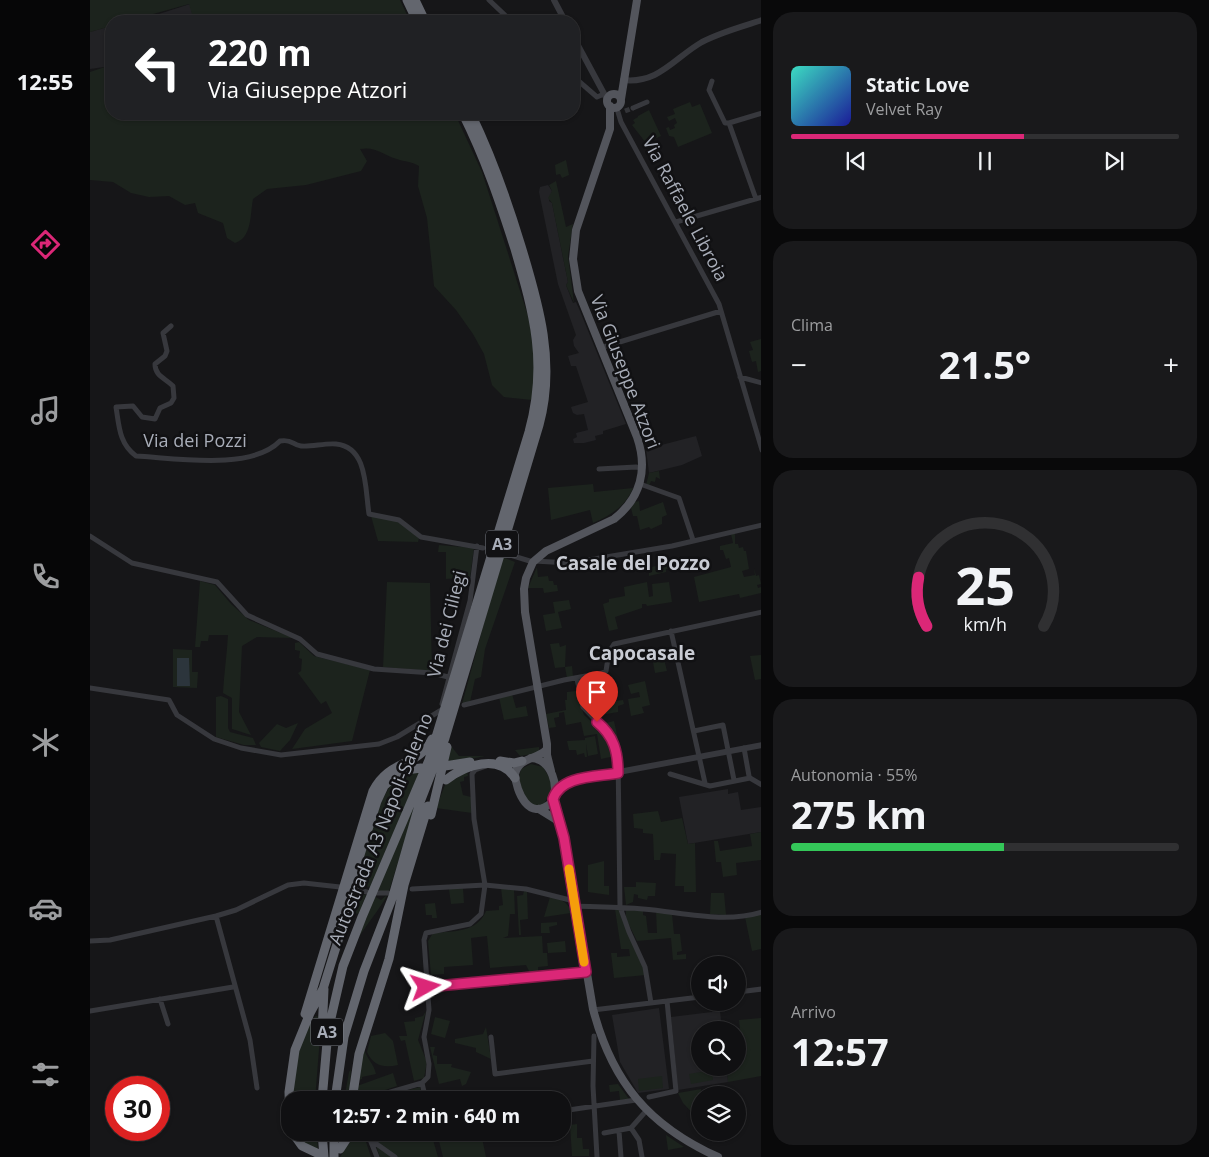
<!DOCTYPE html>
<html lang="it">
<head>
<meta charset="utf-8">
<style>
  :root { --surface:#101012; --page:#19191b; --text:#f1f3f6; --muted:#9c9d9f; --line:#303032; --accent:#db2777 }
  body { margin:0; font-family:"Open Sans",sans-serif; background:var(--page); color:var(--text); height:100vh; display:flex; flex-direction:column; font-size:19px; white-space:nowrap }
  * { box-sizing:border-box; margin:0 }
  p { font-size:16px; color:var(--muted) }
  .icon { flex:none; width:28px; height:28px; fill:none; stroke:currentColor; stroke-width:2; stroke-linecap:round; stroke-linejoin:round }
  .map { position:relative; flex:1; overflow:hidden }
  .drawer { display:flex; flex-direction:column; gap:12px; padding:12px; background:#09090a; width:448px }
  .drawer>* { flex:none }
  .hud { position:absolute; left:15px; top:15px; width:475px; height:105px; border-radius:20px; box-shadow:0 1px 4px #0004,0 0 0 1px var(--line); background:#202124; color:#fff; overflow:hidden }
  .fabs { position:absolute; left:601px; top:956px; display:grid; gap:10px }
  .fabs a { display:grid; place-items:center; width:55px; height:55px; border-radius:50%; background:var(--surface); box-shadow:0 1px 4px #0004,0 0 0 1px var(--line); font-size:25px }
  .speed { position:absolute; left:15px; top:1076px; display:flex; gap:10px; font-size:25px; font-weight:700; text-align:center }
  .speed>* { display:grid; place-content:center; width:65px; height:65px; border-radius:50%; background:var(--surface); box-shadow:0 1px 4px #0004,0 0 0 1px var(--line); line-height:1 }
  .speed .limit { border:8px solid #d22; background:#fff; color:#111 }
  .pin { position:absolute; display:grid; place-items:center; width:42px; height:42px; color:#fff; margin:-51px -21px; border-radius:50% 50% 50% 0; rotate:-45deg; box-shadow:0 0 5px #0007 }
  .pin .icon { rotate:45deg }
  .me { position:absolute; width:55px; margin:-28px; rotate:84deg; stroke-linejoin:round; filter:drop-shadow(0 0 4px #0008) }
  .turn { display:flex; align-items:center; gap:18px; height:105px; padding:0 20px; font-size:22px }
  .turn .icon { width:65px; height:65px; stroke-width:2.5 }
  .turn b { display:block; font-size:35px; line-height:42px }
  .big { font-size:38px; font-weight:700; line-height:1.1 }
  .drawer .widget { flex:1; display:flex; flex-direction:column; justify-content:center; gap:8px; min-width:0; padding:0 18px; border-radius:20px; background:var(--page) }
  .drawer .dial { align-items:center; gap:0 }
  .dial svg { height:130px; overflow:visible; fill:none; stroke:var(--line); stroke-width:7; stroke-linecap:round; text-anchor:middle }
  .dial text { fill:var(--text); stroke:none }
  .song { display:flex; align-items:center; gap:15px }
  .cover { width:60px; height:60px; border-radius:8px; background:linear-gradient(135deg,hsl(170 70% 55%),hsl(240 70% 35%)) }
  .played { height:5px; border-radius:2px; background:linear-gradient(90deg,var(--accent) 60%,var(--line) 60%) }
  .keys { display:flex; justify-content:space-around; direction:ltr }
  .heat { display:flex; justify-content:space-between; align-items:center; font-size:28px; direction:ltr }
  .charge { height:8px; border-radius:4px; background:linear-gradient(90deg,#34c759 55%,var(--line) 0) }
  .trip { position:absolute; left:191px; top:1091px; width:290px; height:50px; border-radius:20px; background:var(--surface); box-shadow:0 1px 4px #0004,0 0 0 1px var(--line); font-weight:700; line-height:50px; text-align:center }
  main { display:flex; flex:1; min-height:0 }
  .tab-bar { display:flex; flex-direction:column; width:90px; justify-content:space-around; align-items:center; background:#060607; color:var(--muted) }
  .tab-bar .icon { width:35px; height:35px }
  .tab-bar .active { color:var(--accent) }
  .tab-bar b { font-size:22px; color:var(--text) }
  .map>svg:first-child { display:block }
</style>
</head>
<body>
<main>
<nav class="tab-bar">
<b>12:55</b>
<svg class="icon active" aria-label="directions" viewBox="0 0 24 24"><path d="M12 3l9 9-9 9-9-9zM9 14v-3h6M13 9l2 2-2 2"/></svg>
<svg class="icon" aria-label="music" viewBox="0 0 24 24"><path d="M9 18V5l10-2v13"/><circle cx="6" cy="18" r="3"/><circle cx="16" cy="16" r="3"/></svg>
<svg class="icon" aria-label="phone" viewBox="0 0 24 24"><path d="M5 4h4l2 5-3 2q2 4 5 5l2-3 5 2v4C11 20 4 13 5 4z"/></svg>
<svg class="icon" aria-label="climate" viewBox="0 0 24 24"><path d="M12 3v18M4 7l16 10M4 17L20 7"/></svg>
<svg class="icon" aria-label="car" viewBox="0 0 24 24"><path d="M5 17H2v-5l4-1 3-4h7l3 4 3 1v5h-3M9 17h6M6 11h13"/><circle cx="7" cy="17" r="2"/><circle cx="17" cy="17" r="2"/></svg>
<svg class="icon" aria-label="filters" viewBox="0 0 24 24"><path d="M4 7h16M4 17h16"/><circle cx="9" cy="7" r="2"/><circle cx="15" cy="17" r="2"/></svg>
</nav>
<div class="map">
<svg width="672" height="1157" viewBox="0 0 672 1157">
  <rect width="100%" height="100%" fill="#161618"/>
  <path fill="#222225" d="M100,4L104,21H40L69,14Z
    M21,26V66L0,69V32Z
    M458,185L462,191L459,201L462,203L478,282L476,285L483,303L486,302L490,311L536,424L513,431V434L505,436L506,440L494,443H484L483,439L487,437L486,433L498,430L494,414L487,415L483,413L481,407L498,402L486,366H481L478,356L489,353L484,346L483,340L486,335L468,284L449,192L450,187Z
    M606,436L612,456L592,465L559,473L556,449Z
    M638,789V794L648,792L651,810L671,807V832L598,844L589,797Z
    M569,1008L579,1089L548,1093L530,1062L522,1015Z
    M630,1011L632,1030H610V1068H637L638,1082L588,1090L581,1017Z"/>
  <path fill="#1c231d" d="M0,0H310L320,21H104L99,4L38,21H21V26L0,32Z
    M15,67L21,68V114H365L392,172L439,319L445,360L442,400L414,397L402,385L394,354L383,334L366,310L344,286L337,218L328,186L329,166C321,161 315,162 307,159C293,155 286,146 270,149L277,161L271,171L216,185L177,189L163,199C160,215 162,238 145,243L137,238L133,223L108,213L105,203L95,205L79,196L59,197L41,193L23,182L0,180V72Z
    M600,102L602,107L610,104L622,133L588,147L584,137L579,136L576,128L579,127L580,130L585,128L584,125L587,123L585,118L579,121L577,117L585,114L583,109Z
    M559,110L571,136L556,143L542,125L545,123L543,120L548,117V116Z
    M476,160L479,175L472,178L470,174L466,175L465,165Z
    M466,181L476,227L483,224L478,256L484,303L476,285L478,282L462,203L458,198L462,191L459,185Z
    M671,339V371L668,372L666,361L662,362L659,351L663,350L660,342Z
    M569,471L570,479L566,477L565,482L561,481L559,486L556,485L559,473Z
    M503,484L504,492L543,488C535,507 521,515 503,523L500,510L461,520L458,488Z
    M549,501L550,511L573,502L577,515L572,517V524L561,529L559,527L550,530L547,516H543L541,508L545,502Z
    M281,516L309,522L329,538L328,542L288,541Z
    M645,533V544H648L649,548L653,547L654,551H656L659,569L652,571L654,577L665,575L664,568L666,576L669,575L671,584L667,585L668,588L671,587V593L650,598L649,594L609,602L604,577L641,567L639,558L636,559L633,550H630V546L643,543L641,534Z
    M349,545L384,548L380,577L356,579V552H348Z
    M412,557L425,562L395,649L391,677L385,679L380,702L372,704Z
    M587,562V565L583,566L584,570L576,569V572L559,576V573L562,572L561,567Z
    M447,567L448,577L458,576L459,581H463L464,585H467L468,591L454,593L453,588H438Z
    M110,581L125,585L141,604L159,620L203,638L167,637L152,646L149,712L161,735L142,729V698L133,693C134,673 137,654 138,635H119L118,641H111L110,647H105Z
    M297,582L340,583L342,671L293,667Z
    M557,582L559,597L563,596L562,584L579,582L582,602L557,606L556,604H552V608L525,617L528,629L519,631L513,604L519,602V599L535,596L534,587Z
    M479,600L481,609L468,612L472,628L456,631L453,615L465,613L463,602Z
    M209,642L224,656L280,670L262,741L202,749L215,729L242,713L236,701L231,704L208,673L211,671L212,659L209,658L210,651L205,650V643Z
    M469,643L470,647L476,645L475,667L482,666L483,677L477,678L475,667L465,668L460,644Z
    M83,649L102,650V672H108L107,688L83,687Z
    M579,653L580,658L574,659L577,671L565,673L562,657Z
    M671,655V679L665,680L660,656Z
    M555,681L560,705L552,707L554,713L541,716L538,699L550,697L549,692L541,694L538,685Z
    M507,684L509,709L520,707L519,702L533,700L534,704L528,706V712L505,716L495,707L492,695L502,694L500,685Z
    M486,691L494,715L517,736L525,756L511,759L507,734L494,736L491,722L476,725L474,712L469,713V717L464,718L466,727L459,728L456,714L476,710L475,700H477V692Z
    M422,694L426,708L436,706L438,716L414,720L409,697Z
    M131,696L138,699V728L140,732L163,738L166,745H154L126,737V697Z
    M513,720L516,723L524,721L531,753L527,754L523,741L507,722Z
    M208,723L200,740L190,751L171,747L169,743L187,724L196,728Z
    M505,736L508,754L498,756L496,743L497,757H495L494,753L487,755L486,750H479L477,741L495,740V738Z
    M361,746L369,756H395L358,764Z
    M449,747V753L430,756L425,750Z
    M441,764L453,767L460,779L462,792L453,805L442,806C433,796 427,783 431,769Z
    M330,771L280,887L264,885C271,861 288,795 305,781C313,774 321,773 330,771Z
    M377,772L378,776L374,777V781L370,782L373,795L381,797L382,813L346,808L355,785Z
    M322,807L325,808L299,891L292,892L287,889Z
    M568,811L571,822L592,818L598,844L605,843L606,892H594V886H585L586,854L571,853L570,860H564L563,834L553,833V829L544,828L543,814Z
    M671,832V860L646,863L647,875L633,877L631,862H626L624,841H628L630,851L662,846L660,834Z
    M514,861V886H519V895L498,892V865Z
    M546,882L566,883L565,896H558L557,900L548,898V895L544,894L543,902L536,905L534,887H546Z
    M373,888L374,903L361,904L359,889Z
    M411,888L424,889L425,914H420L418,936L413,938L452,936L453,953H457L458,966L448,967V975H441L436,965L400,968L397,936L381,938L383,965L354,967V974L341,975L338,941L343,933C363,931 387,933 396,911L409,910V906L413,905Z
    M434,891H437L438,919L430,920L431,935H429L427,896L433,895Z
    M263,893L276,895L269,913L262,915Z
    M621,893H634L636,915L620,914Z
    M297,895C295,902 274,928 268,939L284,896L291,900Z
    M460,897C471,899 479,902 481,913L454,917Z
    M345,903L347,918H342V915H336L335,904Z
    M525,909H531L556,975L524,978L521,953H527V957L540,956L539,949H531Z
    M536,909L553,910V915L556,916L558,933H567L566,912L582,914L584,934H590L592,951L587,952V955L596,954V959L583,960L581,938L547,941L536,919Z
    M671,914V949L662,951L655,917Z
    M467,922V925L459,927L460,933H451V923Z
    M475,941L476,952L458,953L457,943Z
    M336,1011L328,1040L337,1062L334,1078L324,1081L315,1040L311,1041L309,1036H317L314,1022L325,1021V1018L333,1016Z
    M226,1016L229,1017L231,1024L225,1100H203C204,1078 208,1030 226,1016Z
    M345,1017L360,1021L355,1038L341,1034Z
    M671,1018V1076L638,1082L637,1068H648V1040L651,1039L649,1020Z
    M396,1027L401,1059L386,1052V1048L365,1043V1039L393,1034Z
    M295,1033L303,1041L308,1065C294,1068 283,1066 277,1052L281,1036Z
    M340,1047H345L343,1055L347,1056V1064H362L361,1067L381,1072L376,1084L372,1086L370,1079L349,1084Z
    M274,1049C277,1059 284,1064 286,1074L272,1077V1079L267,1081Z
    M261,1069L259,1100H254L259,1072Z
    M622,1070L623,1080L601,1084L599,1074Z
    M303,1073L307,1086L266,1100L267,1086Z
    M572,1076L573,1088L549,1091L548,1079Z
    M528,1084L539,1099L530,1100L529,1091L520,1092L519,1085Z
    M330,1087L333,1100H281Z
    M611,1089L608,1119L593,1103L588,1093Z
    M487,1124V1138H492L493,1149H499V1156H482L480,1125Z
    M206,1133H227L228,1151L216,1146Z
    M266,1133H273L281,1157H250Z
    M281,1133H341L348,1157H290Z
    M347,1133H391L396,1157H353Z
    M576,1135L594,1147L578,1150Z"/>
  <path fill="#2c353c" d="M87,658H99L100,686H87Z"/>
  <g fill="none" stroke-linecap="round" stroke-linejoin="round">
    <path stroke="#333438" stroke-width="5" stroke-dasharray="5 2.5" stroke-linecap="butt" d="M535,111L543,108"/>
    <path stroke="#37383d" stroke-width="5" d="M399,0L421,21
      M484,77L507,97L514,94
      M622,81L619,90L635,123H639
      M543,108L557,102
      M528,112L531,122L629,304L672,450
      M666,199L639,123L672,113
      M586,222L672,197
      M81,326L73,333L77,351L75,356L65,364C65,376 75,378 83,386L84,398L81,403L70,408L65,419L52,417L43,406L26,407C29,425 29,444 46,456C85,458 161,471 190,441C203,439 202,445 211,446C222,447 234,443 246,444C278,447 275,489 279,514L309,520L331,537L393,548
      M510,348L631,311
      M650,377L672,383
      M509,469L546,467L553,468
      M550,484L589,498L603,540
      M0,536L42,563L127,582L157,615L210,639L227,654L284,669L343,673L358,677
      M417,554L443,562
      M444,561L480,563L582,546L672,525
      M581,631L615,783
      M487,679L493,707L520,735L528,755L530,907L539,932L555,967L561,1003
      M0,688L79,700L87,715L124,739L151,748L191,755L289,744L307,737L353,709
      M352,704L380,601L387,546
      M374,705L474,680L512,673L516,671L519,652L524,644L672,612
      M604,731L633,725L644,780
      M654,748L659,776
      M580,774L620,786L660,778L672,785
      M262,889L277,892
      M322,889L395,885L436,889L484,901
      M286,893H298
      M484,906C507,907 530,907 553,909C592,912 633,924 672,912
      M126,916L160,1040L167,1088
      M0,941L20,940L126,916L146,910L198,885L214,883L250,887
      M336,987L496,972
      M648,992L672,989
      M70,999L78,1024
      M503,1010L610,997
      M0,1011L143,987
      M504,1036L503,1086L507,1157
      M401,1037L405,1074L503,1061
      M332,1083L336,1100
      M559,1097L586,1091L577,1001
      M273,1100L332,1083L338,1077L339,1064L334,1037L339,1010L334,940L336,933L380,924L391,914L395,885L384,819L382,774L385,770L399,765
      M472,1111L546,1100
      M541,1128L549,1140L552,1157
      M529,1131L531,1157
      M277,1132L287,1157
      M514,1133L541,1128L556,1111
      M281,1140L305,1157"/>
    <path stroke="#37383d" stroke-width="6" d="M464,0L475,21
      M484,38L518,101
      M533,80C569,84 584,58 612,42C631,32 651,27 672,20
      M464,795L471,786L481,781L672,745"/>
    <path stroke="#53555c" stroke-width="8" d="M517 101a7 7 0 1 1 14 0a7 7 0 1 1-14 0Z
      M531,99L547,0
      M441,758C461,759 471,787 461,803C439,822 426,792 425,774C429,757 446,760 456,750
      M461,771L457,755V744L435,612L434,589L436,578L443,562L456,551L524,519C551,498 558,469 547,437L488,291L483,259L486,230L520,129V106
      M463,799L474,838L503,1009C522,1082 559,1126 628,1157
      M449,809L470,822"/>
    <path stroke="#63666e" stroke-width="9" d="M317,0L327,21
      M325,0L335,21
      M410,761L424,763L432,761
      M355,766L380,762
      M356,780C375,765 409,753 425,778
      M341,815L357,747
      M215,1014L283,791C300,758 328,768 342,739
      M232,1034L234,989
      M232,1100L238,1031L253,966L272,917L339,760L439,432C458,364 444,314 425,249C410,202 395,158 373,114
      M245,1100L254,1037L274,971L303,896L330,802L355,738L449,425C466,363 449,305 431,246C417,200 402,157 381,114
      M262,1100L269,1054L299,959L314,885L338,806
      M200,1125L199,1092L205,1050L220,1013L233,989L252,928L258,893L287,801L294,786L305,776L316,770L331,768
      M202,1132L212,1146L229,1154
      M232,1132L234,1157
      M250,1149L261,1132
      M244,1157V1132"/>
  </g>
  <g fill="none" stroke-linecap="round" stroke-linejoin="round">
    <defs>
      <path id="route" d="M336,987L496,972L474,838L463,799C471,775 507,777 528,773C528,752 524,736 507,722"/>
    </defs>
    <use href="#route" stroke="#8e194d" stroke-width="12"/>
    <use href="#route" stroke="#db2777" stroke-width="9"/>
    <path stroke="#f59e0b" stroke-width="9" d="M479,869L494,962"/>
  </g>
  <g text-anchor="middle" stroke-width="5" stroke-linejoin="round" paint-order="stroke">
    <g fill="#111113" stroke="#7b7e86" stroke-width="1">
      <rect x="396" y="530.5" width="32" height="27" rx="4"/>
      <rect x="221" y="1018.5" width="32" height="27" rx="4"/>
    </g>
    <g font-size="16" font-weight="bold" fill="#a8adb8">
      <text x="412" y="550">A3</text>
      <text x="237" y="1038">A3</text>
    </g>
    <g font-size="18" fill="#a8adb8" stroke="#111113">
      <text transform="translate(595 209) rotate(62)" y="6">Via Raffaele Libroia</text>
      <text transform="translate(535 372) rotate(69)" y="6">Via Giuseppe Atzori</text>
      <text x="105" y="447">Via dei Pozzi</text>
      <text transform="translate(357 624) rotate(-76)" y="6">Via dei Ciliegi</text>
      <text transform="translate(291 829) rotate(-68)" y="6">Autostrada A3 Napoli-Salerno</text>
    </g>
    <g font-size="19" font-weight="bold" fill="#c9ccd4" stroke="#111113">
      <text x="543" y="570">Casale del Pozzo</text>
      <text x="552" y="660">Capocasale</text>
    </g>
  </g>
</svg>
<div class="fabs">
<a><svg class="icon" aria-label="sound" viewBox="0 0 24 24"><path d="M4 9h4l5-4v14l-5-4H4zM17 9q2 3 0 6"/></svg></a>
<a><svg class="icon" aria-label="search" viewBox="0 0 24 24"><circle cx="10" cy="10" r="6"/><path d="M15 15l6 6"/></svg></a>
<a><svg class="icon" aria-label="layers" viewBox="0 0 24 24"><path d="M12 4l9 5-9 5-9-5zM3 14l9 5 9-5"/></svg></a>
</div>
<div class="speed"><div class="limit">30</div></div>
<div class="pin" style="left:507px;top:722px;background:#d93025"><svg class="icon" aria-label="arrive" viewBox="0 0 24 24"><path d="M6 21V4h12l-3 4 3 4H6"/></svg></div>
<svg class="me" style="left:336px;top:987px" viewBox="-20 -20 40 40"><path d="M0-17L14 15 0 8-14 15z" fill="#db2777" stroke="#fff" stroke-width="4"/></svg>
<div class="trip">12:57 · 2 min · 640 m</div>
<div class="hud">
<div class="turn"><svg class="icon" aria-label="left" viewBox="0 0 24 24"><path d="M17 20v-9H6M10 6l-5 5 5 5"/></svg><div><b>220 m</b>Via Giuseppe Atzori</div></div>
</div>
</div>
<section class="drawer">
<div class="widget">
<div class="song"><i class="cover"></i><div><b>Static Love</b><p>Velvet Ray</p></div></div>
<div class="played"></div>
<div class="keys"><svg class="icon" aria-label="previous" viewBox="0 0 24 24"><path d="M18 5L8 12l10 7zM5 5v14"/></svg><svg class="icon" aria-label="pause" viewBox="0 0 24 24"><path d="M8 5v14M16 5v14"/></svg><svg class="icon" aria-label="next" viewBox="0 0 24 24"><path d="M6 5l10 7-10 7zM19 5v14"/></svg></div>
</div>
<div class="widget"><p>Clima</p>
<div class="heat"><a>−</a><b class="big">21.5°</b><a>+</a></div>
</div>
<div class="widget dial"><svg viewBox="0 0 100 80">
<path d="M14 69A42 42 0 1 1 86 69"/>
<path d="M14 69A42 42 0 0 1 9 39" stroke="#db2777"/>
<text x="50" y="56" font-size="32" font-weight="700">25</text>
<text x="50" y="72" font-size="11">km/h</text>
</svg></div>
<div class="widget"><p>Autonomia · 55%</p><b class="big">275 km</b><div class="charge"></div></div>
<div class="widget"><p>Arrivo</p><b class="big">12:57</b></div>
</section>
</main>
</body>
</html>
